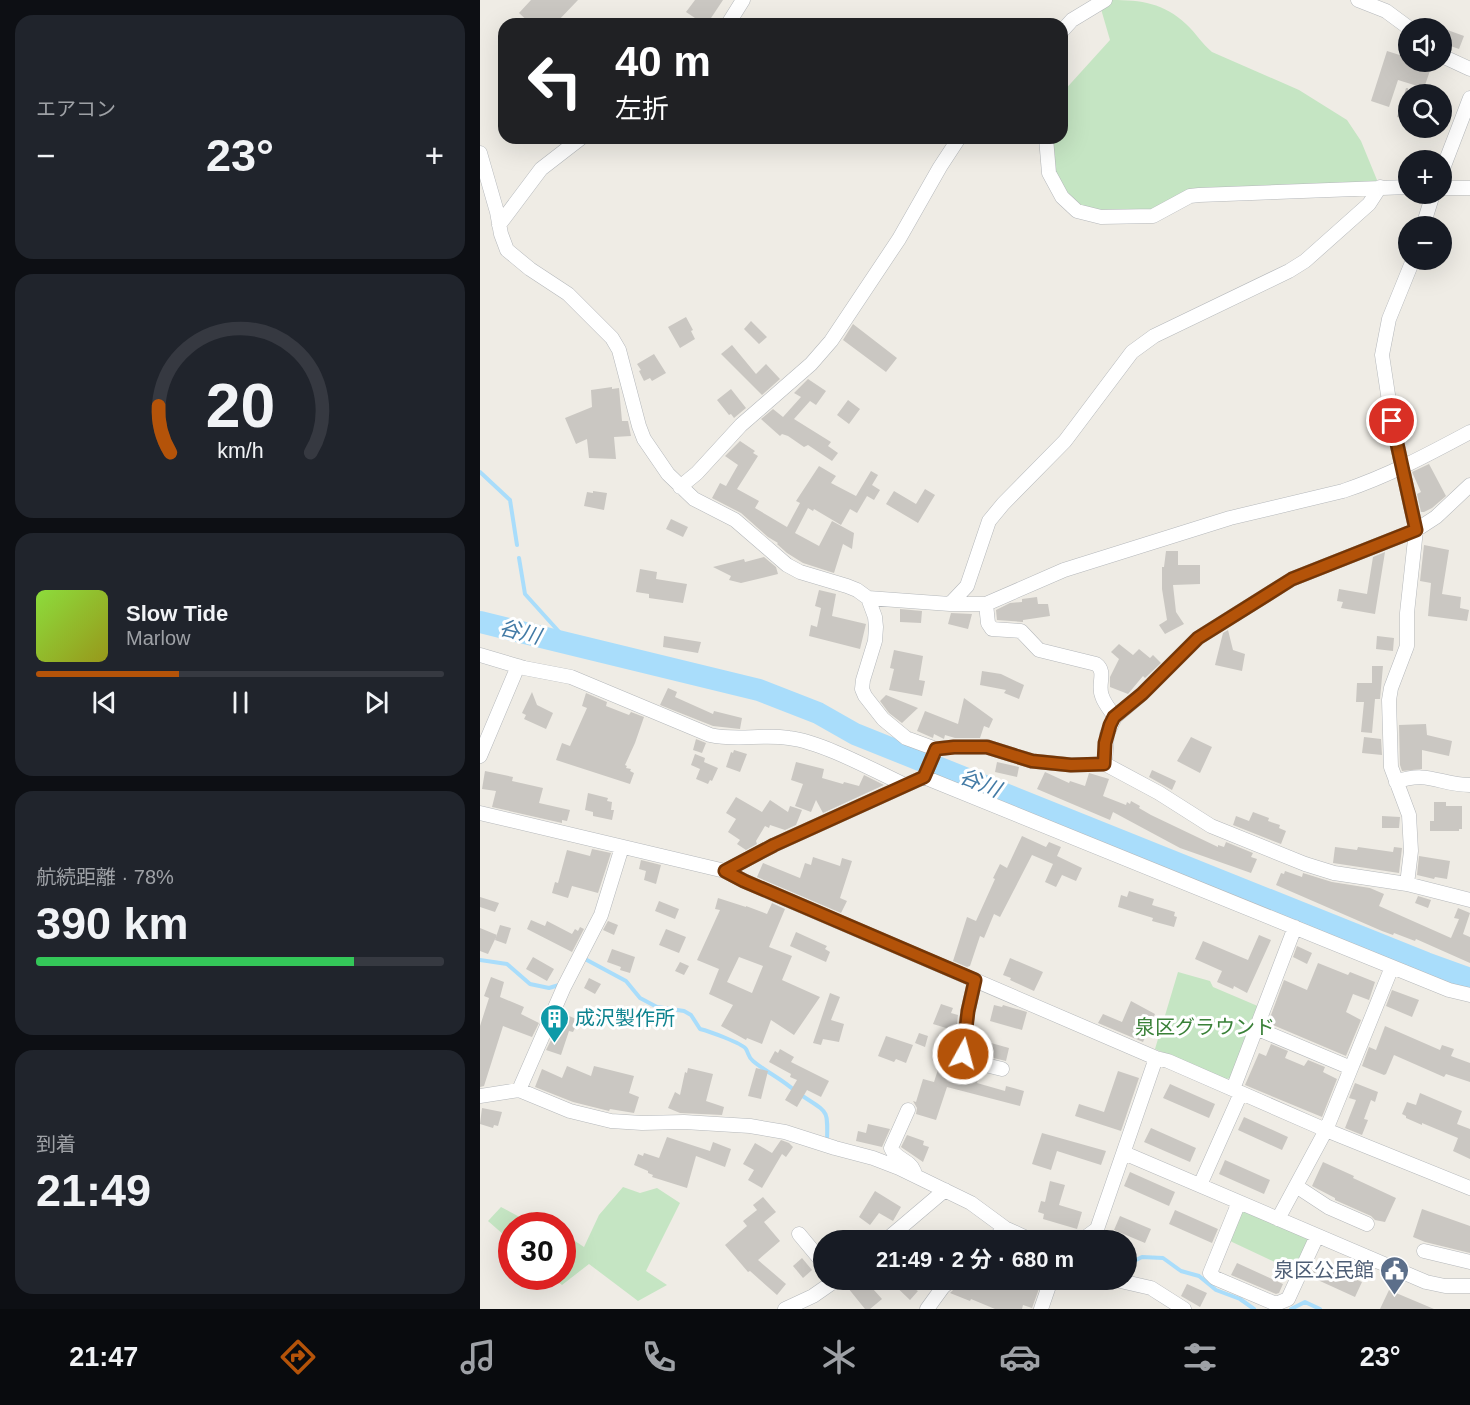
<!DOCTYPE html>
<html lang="ja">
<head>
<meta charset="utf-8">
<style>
  :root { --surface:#171b24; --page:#20242c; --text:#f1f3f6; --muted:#9ea1a6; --line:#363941; --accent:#b45309 }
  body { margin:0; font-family:Arial,"Noto Sans JP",sans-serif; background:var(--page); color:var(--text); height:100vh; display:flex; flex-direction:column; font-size:22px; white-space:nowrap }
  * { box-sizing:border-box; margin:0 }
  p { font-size:20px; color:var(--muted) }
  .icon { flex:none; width:33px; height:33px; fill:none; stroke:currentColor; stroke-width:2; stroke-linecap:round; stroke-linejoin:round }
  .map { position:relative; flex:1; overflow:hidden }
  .side { display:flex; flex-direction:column; gap:15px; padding:15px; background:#0d0f14; width:480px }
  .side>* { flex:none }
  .guide { position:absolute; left:18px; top:18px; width:570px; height:126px; border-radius:18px; box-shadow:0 6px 24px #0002; background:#202124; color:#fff; overflow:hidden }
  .fabs { position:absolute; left:918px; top:18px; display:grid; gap:12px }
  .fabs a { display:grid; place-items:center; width:54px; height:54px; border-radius:50%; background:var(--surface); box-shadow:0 6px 24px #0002; font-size:30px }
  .speed { position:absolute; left:18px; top:1212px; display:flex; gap:12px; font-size:30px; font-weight:700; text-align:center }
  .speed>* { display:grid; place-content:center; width:78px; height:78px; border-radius:50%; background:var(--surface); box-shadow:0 6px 24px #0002; line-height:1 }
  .speed .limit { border:9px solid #d22; background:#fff; color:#111 }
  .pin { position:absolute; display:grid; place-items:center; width:51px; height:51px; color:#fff; margin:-26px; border:3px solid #fff; border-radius:50%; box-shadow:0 2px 6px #0007 }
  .me { position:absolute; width:66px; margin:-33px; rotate:7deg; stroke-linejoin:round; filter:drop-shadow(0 0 4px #0008) }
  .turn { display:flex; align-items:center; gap:21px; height:126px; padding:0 18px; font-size:27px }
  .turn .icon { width:78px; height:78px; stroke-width:2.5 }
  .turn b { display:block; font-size:42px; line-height:51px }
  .big { font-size:45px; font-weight:700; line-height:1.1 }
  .side .widget { flex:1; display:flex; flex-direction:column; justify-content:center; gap:9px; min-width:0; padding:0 21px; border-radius:18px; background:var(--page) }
  .side .dial { align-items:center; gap:0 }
  .dial svg { height:156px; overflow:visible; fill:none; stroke:var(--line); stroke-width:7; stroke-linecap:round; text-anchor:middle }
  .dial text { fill:var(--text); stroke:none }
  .song { display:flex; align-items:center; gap:18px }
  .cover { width:72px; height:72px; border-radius:9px; background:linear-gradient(135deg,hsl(90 70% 55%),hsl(60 70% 35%)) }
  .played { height:6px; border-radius:3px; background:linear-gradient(90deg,var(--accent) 35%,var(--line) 35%) }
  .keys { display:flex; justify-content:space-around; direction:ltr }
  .heat { display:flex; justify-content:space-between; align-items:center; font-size:33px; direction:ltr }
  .charge { height:9px; border-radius:4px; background:linear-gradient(90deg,#34c759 78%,var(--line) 0) }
  .trip { position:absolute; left:333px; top:1230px; width:324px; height:60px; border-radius:30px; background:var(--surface); box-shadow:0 6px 24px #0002; font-weight:700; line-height:60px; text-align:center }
  .dock { display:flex; height:96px; justify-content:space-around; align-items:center; background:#090b0e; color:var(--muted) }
  .dock .icon { width:42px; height:42px }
  .dock .selected { color:var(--accent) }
  .dock b { font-size:27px; color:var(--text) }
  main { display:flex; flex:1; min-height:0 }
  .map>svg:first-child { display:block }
</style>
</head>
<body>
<main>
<section class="side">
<div class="widget"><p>エアコン</p>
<div class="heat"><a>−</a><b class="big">23°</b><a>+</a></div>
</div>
<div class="widget dial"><svg viewBox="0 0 100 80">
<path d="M14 69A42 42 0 1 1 86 69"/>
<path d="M14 69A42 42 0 0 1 8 45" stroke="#b45309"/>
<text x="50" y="56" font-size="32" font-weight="700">20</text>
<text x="50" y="72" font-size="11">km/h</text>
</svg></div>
<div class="widget">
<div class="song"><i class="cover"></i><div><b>Slow Tide</b><p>Marlow</p></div></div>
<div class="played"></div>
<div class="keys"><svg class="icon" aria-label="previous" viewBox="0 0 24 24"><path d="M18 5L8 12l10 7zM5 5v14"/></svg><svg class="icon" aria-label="pause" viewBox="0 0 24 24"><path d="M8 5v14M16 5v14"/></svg><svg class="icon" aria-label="next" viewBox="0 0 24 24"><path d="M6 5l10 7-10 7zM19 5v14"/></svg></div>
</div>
<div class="widget"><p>航続距離 · 78%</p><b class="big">390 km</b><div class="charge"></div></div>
<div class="widget"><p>到着</p><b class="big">21:49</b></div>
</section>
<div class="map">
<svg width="990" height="1309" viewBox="0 0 990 1309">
  <rect width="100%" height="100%" fill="#efece5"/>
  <path fill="#c5e5c3" d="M632,0C661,0 684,3 706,24C716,33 722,44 732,52L819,90L867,120L881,141L897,180L895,184L720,192L666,212L662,209L608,210L592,201L574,177L570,138H582V93L630,40L621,9Z
    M698,972L730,981L733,987L780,1007L751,1078L746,1079L675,1049Z
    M143,1187L160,1193L177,1188L200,1203L166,1271L187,1285L158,1301L109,1264L82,1285L72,1277L82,1276L83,1233L104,1247L119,1215Z
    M21,1207L47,1221L51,1212L71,1225L32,1226L31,1241L8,1221Z
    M762,1210L829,1237L814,1271L750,1241Z"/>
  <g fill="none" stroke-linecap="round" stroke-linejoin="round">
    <path stroke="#a9ddfb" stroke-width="4" d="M0,472L30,500L37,545
      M39,558L45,594L91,645
      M105,959L146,981L160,998L177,1007L204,1011L211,1015L220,1029C228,1031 262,1043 266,1049C269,1054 268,1057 273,1061C286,1072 302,1079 315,1091
      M0,960L27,964L50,984L69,988L79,985
      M321,1095C348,1113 348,1108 347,1141
      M646,1265L662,1257L683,1258L701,1271L719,1276L736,1290L760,1299L774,1309
      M811,1309L825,1302L840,1309"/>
    <path stroke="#a9ddfb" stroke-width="22" d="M0,622L279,690L338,713L375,734L946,963L990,979"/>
  </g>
  <path fill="#cac7c2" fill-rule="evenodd" d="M51,0H98L75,24H51L39,13Z
    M215,0H243L227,24H224L206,12Z
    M962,28L984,36L979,49L962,43Z
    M907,51L926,57L924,62H953L944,88L918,80L909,107L891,101Z
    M926,88H928V120L917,117Z
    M206,317L213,330L211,331L215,339L200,348L188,327Z
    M271,321L287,337L279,344L264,329Z
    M373,324L417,358L406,372L363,340Z
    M252,345L276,374L286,364L300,379L282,395L241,354Z
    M174,354L186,373L172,381L170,378L164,381L159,371L161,370L157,364Z
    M328,379L346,391L336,405L330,401L314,419L351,442L348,446L358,453L352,461L328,445L324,447L308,436L302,434L300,436L281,419L293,409L303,417L321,397L314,393Z
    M132,387V389L139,388L142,421H148L151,436L134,437L136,459L109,458L107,439L96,444L85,418L112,407L111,390Z
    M251,389L266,408L254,418L251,414L249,415L237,400Z
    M368,400L380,409L369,424L357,415Z
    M260,441L275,451L273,453L278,456L257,489L279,501L275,508L307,527L320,503L316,501L339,466L356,476L351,483L376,496L391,471L398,475L392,485L400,490L394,500L387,496L377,513L370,509L361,525L334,509L333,511L328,508L315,533L339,546L352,521L374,533L372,549L363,544L354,573L323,563L307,553L297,544L298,543L288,537L261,513L232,498L240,483L246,486L258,465L245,456Z
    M949,464L966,496L952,508L944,512H941L937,494L941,492L932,472Z
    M445,489L455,495L438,523L406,504L414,491L436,504Z
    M113,491L127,493L124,510L104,506L107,492L113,493Z
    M191,519L208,527L203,537L186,529Z
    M944,545L969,550L962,594L981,597L980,608L989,610L987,621L948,616L951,583L940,581Z
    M686,551H698V565H720V584L693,585L696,612L704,624L685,634L679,625L687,620L682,589V567H684Z
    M905,552L895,614L861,608L863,602L857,601L859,589L887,594L893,557Z
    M284,557L296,567L298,574L261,583L249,580L251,576L233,567L264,559L265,562Z
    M160,569L177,572L176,579L207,584L203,603L169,598V594L156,592Z
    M339,590L356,594L352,616L386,624L380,649L329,636L331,625L337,627L341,608L335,606Z
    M557,597L558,604H568L570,616L543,620V622L517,620L516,610L530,603L542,602V599Z
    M420,609L442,611L441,623L420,622Z
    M471,613L492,614L488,629L468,624Z
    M748,630L753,650L765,654L762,671L735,665L743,633Z
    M184,636L221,642L218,653L183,647Z
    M897,636L914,638L913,651L896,649Z
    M639,644L653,655L659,649L670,658L673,655L681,663L665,678L663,676L648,694L630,687V677L639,659L631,652Z
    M414,650L443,656L439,680L445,681L442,696L409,690L414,669L410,668Z
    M892,666H903L900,699H895L892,733L881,732L884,702H876L877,683H892Z
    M502,671L521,674L544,685L539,699L524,693L526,690L500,685Z
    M188,688L197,692L195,697L233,714L234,711L262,718L260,729L233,726L180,705Z
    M52,692L57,705L73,713L66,729L44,719L46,715L42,713Z
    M106,693L127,702L126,706L149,715L151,712L164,717L155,743L145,765L147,766L146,768L151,769L150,771L154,773L150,784L76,760L82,743L90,746L107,708L102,706Z
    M406,695L438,708L422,723L409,713L400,701Z
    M484,698L513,719L509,728L504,726L500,738H475L465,735L464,739L454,734L453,738L437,731L445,711L478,724Z
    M946,724L947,735L972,741L969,756L942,750V769L922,771L920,765L919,725Z
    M711,737L732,747L720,773L697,761Z
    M884,737L901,739L902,755L882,753Z
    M216,739L226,743L222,753L213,750Z
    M254,750L267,754L260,772L246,767L251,752L253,753Z
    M215,754L225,758L224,762L238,768L232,781L230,780L228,784L216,779L220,769L211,765Z
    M316,762L344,769L342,778L363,784L364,782L379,786L384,775L404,785L343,813L336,800L331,812L315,806L323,784L311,780Z
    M517,762L539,767L537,777L515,772Z
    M672,770L696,781L692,790L669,777Z
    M5,771L33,777L32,781L63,788L59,803L90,810L87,821L82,820V823L12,807L16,791L2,789Z
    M565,772L589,783L590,781L605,786L609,773L629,779L623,796L646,805L647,802L650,804L651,801L660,806L659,808L671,815L738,847V845L744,847L746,842L773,853L771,857L777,859L771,873L700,848L633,812L630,820L557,789Z
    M108,793L128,798L127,801L132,802L131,810H134L132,820L113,816V812L105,810Z
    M256,797L282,812L290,800L308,812L310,806L322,810L316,825L305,830L290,825L289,828L285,826L276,841L277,844L266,850L257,844L260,840L248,832L256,819L246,813Z
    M954,802H966V806H982V829H979V831H950V821H954Z
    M773,812L789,818L788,821L800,825L799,828L806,831L801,844L753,825L756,816L769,821Z
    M902,816L920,817L919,828H902Z
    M542,836L566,847L569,842L581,847L577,856L602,868L596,881L582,875L576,887L565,882L573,864L552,855L520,917L514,914L504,938L500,936L490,966L487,967L473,961L487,917L496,921L515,879L513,878L520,864L527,868Z
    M855,847L877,850L878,847L913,852L914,847L922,848L919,873L853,863Z
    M112,849L131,853L118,893L92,886L88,898L72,893L75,882L78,883L87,850L110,856Z
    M939,856L970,861L967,879L955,877L954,879L937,875Z
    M333,857L360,866L362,858L372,861L360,898L367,901L361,913L277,877L283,863L320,878L325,863L331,865Z
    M161,860L181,865L176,884L164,880L166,871L159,869Z
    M805,871L822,877L823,873L852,882L890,888L904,894L899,906L971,938L979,919L974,918L978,908L990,913L983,934L990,937V963L936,939L935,941L914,933L913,935L902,931L796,885L801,873L804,874Z
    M649,891L674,899L672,905L695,912L694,916L697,917L694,927L672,921L673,918L638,907L641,895L647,897Z
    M938,896L951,900L948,908L935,903Z
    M0,897L19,903L15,912L0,907Z
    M238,898L266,907V906L287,914L292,903L305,909L289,947L312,956L302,980L340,997L314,1035L291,1020L282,1044L267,1038L266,1040L241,1026L253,1005L229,994L239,969L217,960L240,910L235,909ZM259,957L283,966L272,993L247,982Z
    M179,901L199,909L195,919L175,911Z
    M51,920L65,926L67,921L92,934L95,929L98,931L100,927L104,929L92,952L47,929Z
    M128,921L138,925L134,935L123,930Z
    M20,925L31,928L26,944L15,940Z
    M0,928L17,935L8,954L0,951Z
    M186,929L206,937L199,953L179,945Z
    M316,932L347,946L345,949L350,952L346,962L310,946Z
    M779,935L791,940L767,993L754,986L753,989L737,982L742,971L715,959L723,941L768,960Z
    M817,946L832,953L827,964L813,957Z
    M132,949L155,957L150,973L140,970L141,967L127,962Z
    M53,957L74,969L67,981L46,969Z
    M530,958L563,972L554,991L530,980L531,978L523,975Z
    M200,962L209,966L204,975L195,971Z
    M838,963L868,975L870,972L895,982L889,1000L873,994L866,1012L881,1020L866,1056L788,1023L804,980L827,990Z
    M11,977L24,982L20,997L44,1007L41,1014L59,1023L52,1037L23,1026L4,1086L0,1087V1026L9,998L4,996Z
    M109,978L121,984L115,994L104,988Z
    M912,990L939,1000L932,1017L906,1006Z
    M350,993L360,997L351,1020L364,1024L359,1042L343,1039L341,1045L333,1043Z
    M651,1001L675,1014L663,1042L618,1023L623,1014L642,1022Z
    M461,1004L473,1008L471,1013L478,1015L476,1031L453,1024Z
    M514,1005L522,1007L523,1005L547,1012L542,1030L510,1021Z
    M84,1014L99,1020L93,1032L89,1031L81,1055L66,1050Z
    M905,1026L960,1050L962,1045L974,1049L971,1056L990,1063V1082L966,1074L964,1077L914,1055L906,1074L904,1075L882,1066L889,1047L896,1050Z
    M439,1033L448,1036L445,1047L435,1043Z
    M406,1036L433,1045L426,1063L416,1059L414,1062L398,1056Z
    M493,1038L529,1048L526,1061L497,1054L492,1049Z
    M791,1044L808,1051L805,1058L824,1066L828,1060L845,1067L843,1072L857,1079L842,1117L765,1085L779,1053L786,1056Z
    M300,1049L314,1057L311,1062L349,1081L341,1097L327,1090L317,1107L305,1100L317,1080L310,1077L311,1074L289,1062L295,1051L298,1053Z
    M463,1054L475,1057L487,1069L500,1073L497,1083L525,1091L526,1086L544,1091L540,1106L467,1087L456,1120L436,1114L437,1108L433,1101L436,1102L443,1079L454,1082Z
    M87,1066L111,1076L114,1066L154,1076L149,1093L159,1097L154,1113L130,1109L129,1111L93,1102L55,1087L62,1069L82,1078Z
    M208,1068L233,1074L226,1101L244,1107L242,1115L200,1113L188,1108L195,1092L200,1095L205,1072L207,1073Z
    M276,1068L288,1071L281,1099L268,1096Z
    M638,1071L659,1078L641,1131L595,1116L599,1104L624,1112Z
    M875,1083L898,1092L895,1102L891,1100L884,1119L888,1120L882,1135L865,1128L876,1100L869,1098Z
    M690,1084L735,1104L729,1118L683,1098Z
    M940,1093L982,1111L977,1124L990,1129V1159L973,1151L978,1138L942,1123V1125L926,1118V1116L922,1114L927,1102L936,1105Z
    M2,1108L22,1112L18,1126L14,1125L13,1128L0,1124Z
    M764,1117L808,1137L802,1150L758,1130Z
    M388,1124L410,1129L402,1147L376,1141L378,1131L386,1133Z
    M671,1128L716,1148L710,1162L664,1142Z
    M562,1133L626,1151L621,1165L577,1151L571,1170L552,1164Z
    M427,1135L444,1141L443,1145L449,1147L443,1162L421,1147Z
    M187,1137L230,1151L233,1142L251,1149L245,1167L216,1156L207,1188L172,1177L173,1175L168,1173V1171L154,1165L158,1154L163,1156L164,1153L179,1158Z
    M301,1140L309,1143L313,1147L306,1157L302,1154L282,1188L268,1180L274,1170L263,1164L275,1143L292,1153Z
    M745,1160L790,1180L784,1194L739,1174Z
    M843,1162L874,1176L873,1178L916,1198L905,1222L895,1220L891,1216L855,1200V1198L832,1186Z
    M650,1172L695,1192L689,1206L644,1186Z
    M570,1181L585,1185L579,1205L602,1212L597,1229L563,1219L564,1214L558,1212L561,1201L565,1202Z
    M395,1191L421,1207L413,1221L399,1213L390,1225L379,1217Z
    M283,1197L296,1212L284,1222L300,1241L278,1260L306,1284L297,1295L270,1271L268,1272L245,1245L267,1226L263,1221L277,1210L273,1205Z
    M942,1209L990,1226V1253L945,1242L933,1237Z
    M695,1210L738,1229L732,1243L689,1224Z
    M640,1216L671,1229L665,1243L634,1230Z
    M322,1258L332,1270L323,1278L313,1266Z
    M836,1262L882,1282L875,1297L829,1276Z
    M757,1263L803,1284L799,1293L796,1294L751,1275Z
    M378,1280H385L402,1299L390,1309H385L368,1288Z
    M409,1280H419L438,1291L430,1300Z
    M483,1280H545L560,1286L552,1308L543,1305L542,1309H515L491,1299L490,1301L470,1293L479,1284L481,1285Z
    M707,1284L727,1293L720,1307L701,1296Z
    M909,1290L954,1309H900Z"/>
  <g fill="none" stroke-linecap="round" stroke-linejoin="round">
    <defs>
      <path id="minor" d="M878,0L906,11L929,28
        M248,24L263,0
        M582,31L592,20L625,0
        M962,56L990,69
        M566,138L569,173L582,197L597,211L621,217L673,216L710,196L719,195L928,187
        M0,153L17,212L21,234L27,250L50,269L88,294L132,338L139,350L159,426L164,439L188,474L214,499L255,520L307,565L320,572L367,586L377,590L388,598L470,604H506L584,570L750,518L863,491C908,476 949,454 990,432
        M962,171L990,98
        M962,188H990
        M19,225L61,169L101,138
        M943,226L953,194
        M200,487L217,473L261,425L331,364L351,341L419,239L460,167L479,138
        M388,598L395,617L396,627L395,641L383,680L382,689L385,696L403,719L426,738L456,749L474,747H507L552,761L591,765L625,764L679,793L731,826L825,864L854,873L927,884L990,900
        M470,604L487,586L509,521L523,504L585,441L652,352L674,336L809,271L825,261L889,204L900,187
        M506,604L508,623L512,629L541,631L559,650L616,664C627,672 617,684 622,696C624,703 630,710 635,717
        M0,655L44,668L91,677L230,735C256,741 282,734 309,738C342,742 393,770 425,785
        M0,756L38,666
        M625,764L627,734L635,717L662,694L718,638L812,579L936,530L956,517L990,485
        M444,777L456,749
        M916,782C948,770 960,785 990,785
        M0,813L245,871L264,881L676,1058L688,1061L846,1130L990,1188
        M245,871L294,845L444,777L969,990L990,995
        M927,884L931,851L929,815L911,767L909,700L911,688L927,646V613L936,530L912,421L902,355L909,319L933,260
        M495,980L488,1011L482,1052L493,1062L522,1069
        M778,1029L871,1068
        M753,1089L815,927
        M39,1090L84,987L121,915L142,847
        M0,1096L39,1090L90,1111L131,1121L162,1123L204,1122L270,1126L305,1132L355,1148L393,1158L419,1168L491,1203L525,1228L551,1240
        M428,1110L411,1148C415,1159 430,1160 434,1171
        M644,1153L946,1282L965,1286H990
        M720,1185L761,1093
        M816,1186L848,1207L887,1224
        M759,1202L730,1273L735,1278L796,1304L808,1299L837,1236
        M798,1219L846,1130L912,967
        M319,1234L344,1264
        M406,1240L465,1190
        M513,1240L525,1228
        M602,1240L617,1229L676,1058
        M944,1251L990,1262
        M636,1280L671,1288L704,1309
        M305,1309L333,1296L356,1280
        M447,1309L463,1287L471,1280
        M561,1309L571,1280"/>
    </defs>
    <use href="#minor" stroke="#b5b8bb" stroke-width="15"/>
    <use href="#minor" stroke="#fff" stroke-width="14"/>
  </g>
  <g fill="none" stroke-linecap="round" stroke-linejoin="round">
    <defs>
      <path id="route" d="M483,1054L488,1011L495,980L264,881L245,871L294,845L444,777L456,749L474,747H507L552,761L591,765L624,764L625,743L630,725L634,717L662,694L718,638L812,579L936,530L912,421"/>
    </defs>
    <use href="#route" stroke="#753606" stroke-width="15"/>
    <use href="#route" stroke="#b45309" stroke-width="10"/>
  </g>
  <defs>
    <symbol id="building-pin" viewBox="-11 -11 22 30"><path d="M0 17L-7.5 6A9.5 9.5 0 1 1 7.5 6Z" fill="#0f9aa8" stroke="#fff"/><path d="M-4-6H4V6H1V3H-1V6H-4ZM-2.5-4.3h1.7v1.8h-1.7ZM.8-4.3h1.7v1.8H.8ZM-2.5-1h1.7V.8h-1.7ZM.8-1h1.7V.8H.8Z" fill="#fff"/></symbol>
    <symbol id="civic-pin" viewBox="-11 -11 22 30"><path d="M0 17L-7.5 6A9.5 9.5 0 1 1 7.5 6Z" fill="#5c6f8a" stroke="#fff"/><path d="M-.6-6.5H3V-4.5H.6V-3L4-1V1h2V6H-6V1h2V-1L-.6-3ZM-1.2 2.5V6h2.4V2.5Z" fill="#fff"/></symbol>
  </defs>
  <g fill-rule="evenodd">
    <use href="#building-pin" x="58" y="1002" width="33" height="45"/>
    <use href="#civic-pin" x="898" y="1254" width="33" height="45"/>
  </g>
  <g text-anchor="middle" stroke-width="6" stroke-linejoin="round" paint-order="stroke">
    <g font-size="20" fill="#0d838f" stroke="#fff" text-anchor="start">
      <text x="95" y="1025">成沢製作所</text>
    </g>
    <g font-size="20" fill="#3a8138" stroke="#fff">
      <text x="725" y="1034">泉区グラウンド</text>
    </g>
    <g font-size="20" fill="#4e5e75" stroke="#fff" text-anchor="end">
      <text x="894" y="1277">泉区公民館</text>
    </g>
    <g font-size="21" font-style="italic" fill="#427aa5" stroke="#fff">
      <text transform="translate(40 632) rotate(14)" y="7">谷川</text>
      <text transform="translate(500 783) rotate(22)" y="7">谷川</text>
    </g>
  </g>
</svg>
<div class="fabs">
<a><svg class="icon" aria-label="sound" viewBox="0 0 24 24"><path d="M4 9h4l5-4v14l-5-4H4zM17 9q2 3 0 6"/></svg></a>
<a><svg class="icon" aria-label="search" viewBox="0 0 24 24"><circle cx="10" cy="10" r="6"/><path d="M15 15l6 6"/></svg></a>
<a>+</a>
<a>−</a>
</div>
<div class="speed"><div class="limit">30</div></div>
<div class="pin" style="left:912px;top:421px;background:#d93025"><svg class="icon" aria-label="arrive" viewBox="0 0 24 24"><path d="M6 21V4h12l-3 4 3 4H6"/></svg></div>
<svg class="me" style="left:483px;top:1054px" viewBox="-20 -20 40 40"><circle r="17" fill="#b45309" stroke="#fff" stroke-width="3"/><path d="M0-11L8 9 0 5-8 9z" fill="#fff"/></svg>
<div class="trip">21:49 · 2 分 · 680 m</div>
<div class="guide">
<div class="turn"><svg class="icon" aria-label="left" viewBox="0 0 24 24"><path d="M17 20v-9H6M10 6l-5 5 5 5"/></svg><div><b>40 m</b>左折</div></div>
</div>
</div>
</main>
<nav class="dock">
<b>21:47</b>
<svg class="icon selected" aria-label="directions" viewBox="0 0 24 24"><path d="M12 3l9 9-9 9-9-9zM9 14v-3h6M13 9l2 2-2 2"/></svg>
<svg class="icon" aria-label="music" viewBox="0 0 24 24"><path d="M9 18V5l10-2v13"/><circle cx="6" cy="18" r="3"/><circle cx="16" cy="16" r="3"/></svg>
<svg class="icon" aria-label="phone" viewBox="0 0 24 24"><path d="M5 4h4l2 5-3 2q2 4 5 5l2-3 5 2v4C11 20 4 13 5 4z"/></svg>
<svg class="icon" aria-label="climate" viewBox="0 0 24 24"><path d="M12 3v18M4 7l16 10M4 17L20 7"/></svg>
<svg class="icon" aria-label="car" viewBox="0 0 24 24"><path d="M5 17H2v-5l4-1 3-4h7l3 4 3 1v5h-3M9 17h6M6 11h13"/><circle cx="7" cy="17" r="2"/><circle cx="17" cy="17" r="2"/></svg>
<svg class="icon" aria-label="filters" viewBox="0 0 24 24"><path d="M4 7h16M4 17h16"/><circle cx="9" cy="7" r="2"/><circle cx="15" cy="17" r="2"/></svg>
<b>23°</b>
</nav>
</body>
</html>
